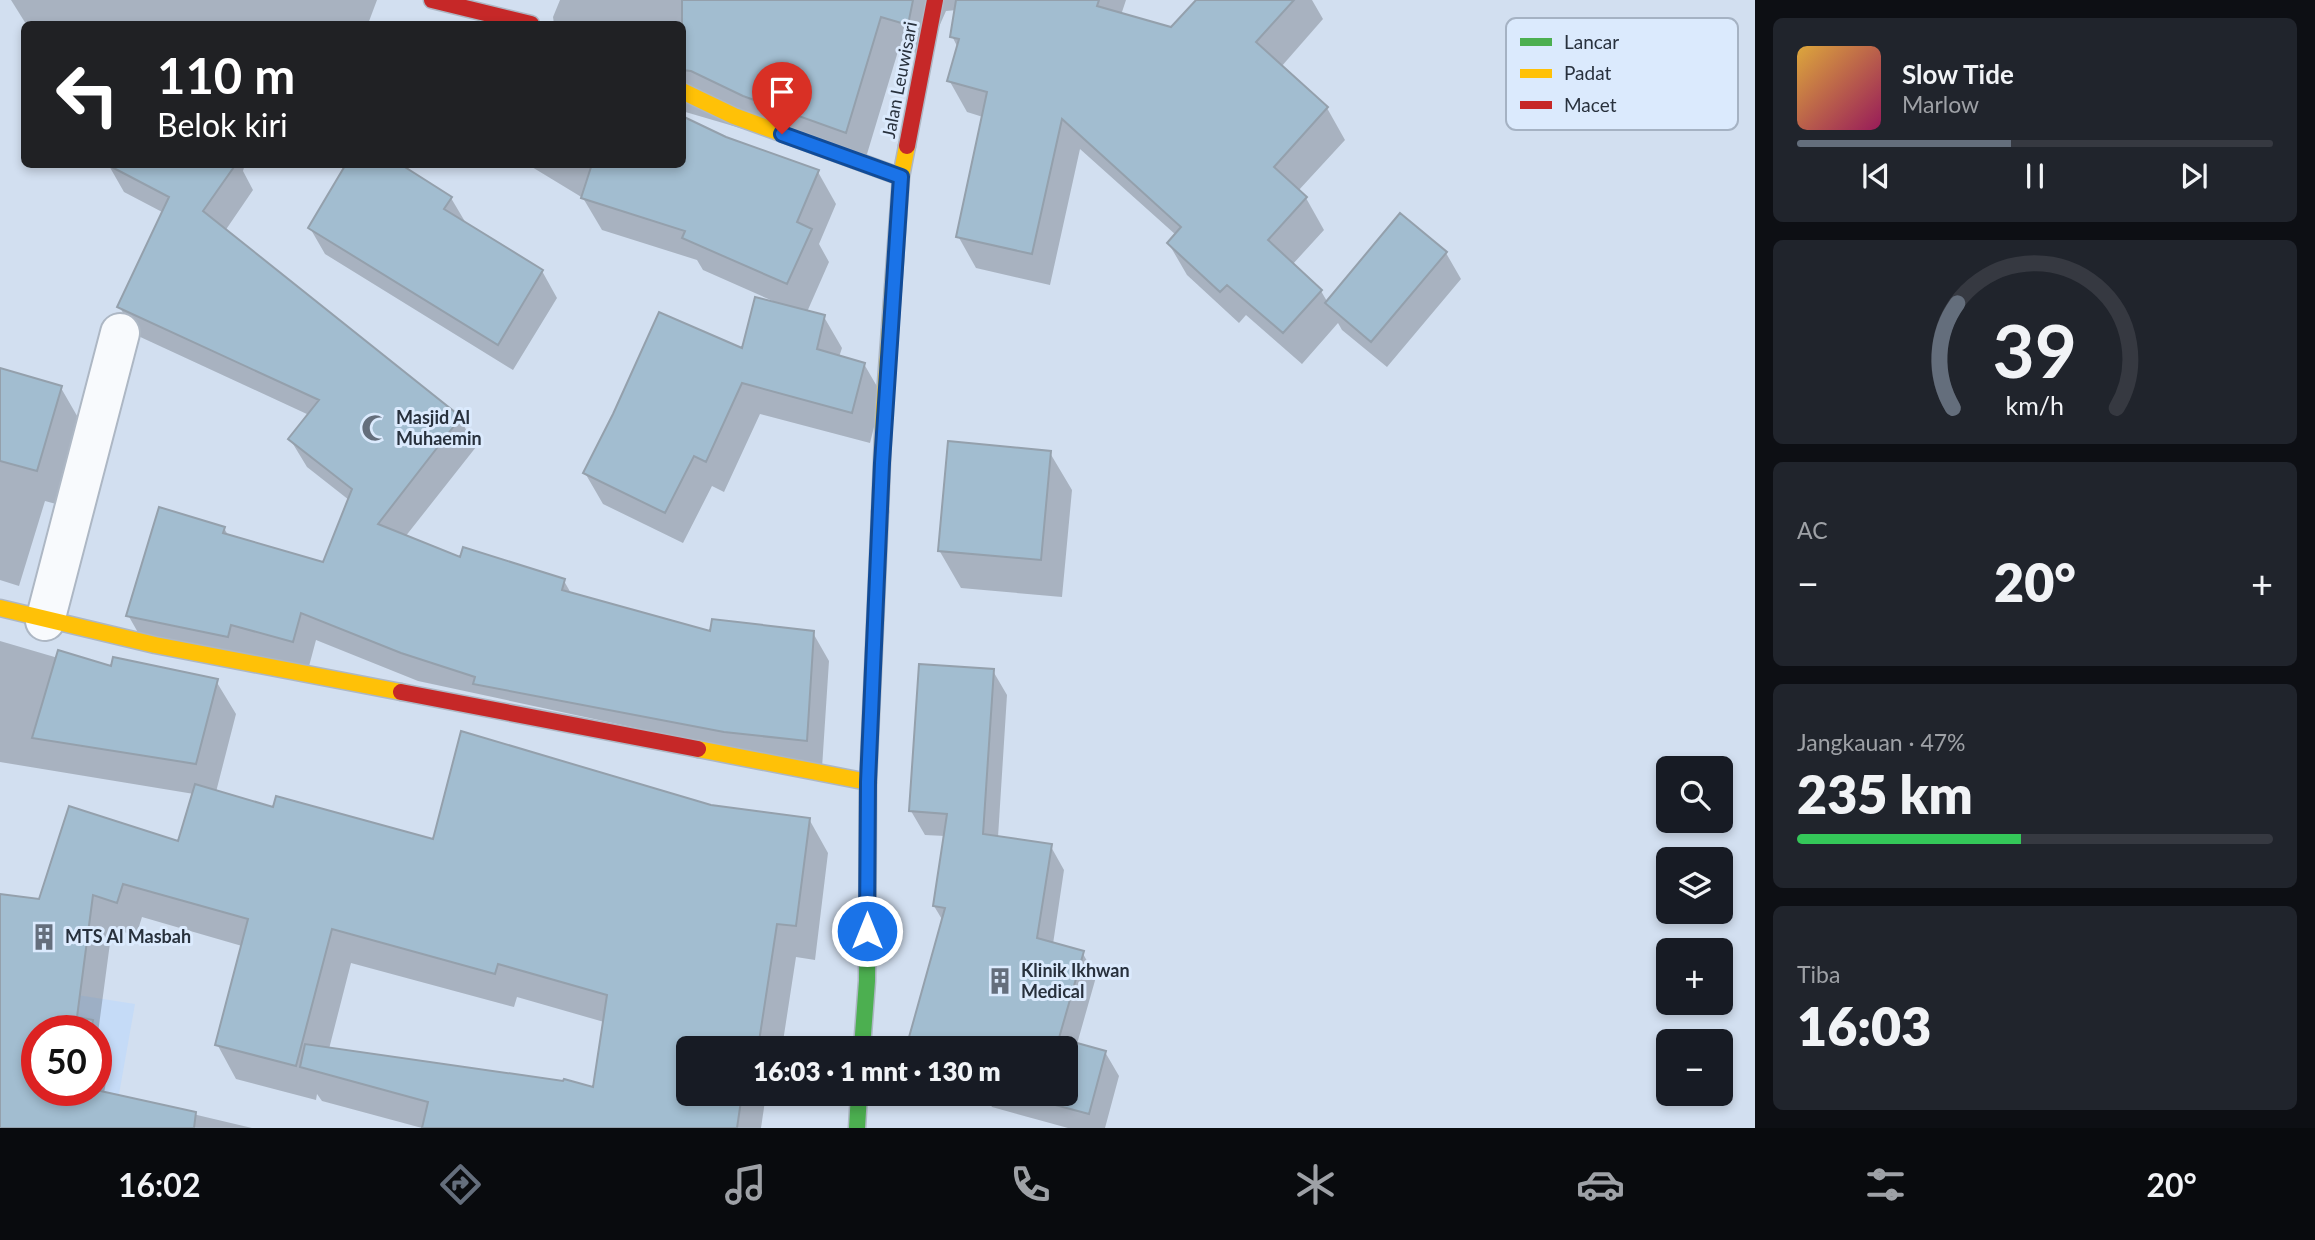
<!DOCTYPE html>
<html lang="id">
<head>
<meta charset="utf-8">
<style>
  :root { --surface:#171b24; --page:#20242c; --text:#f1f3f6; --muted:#9ea1a6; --line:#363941; --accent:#646e7c }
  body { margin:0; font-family:Lato,sans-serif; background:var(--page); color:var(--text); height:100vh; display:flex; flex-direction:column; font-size:26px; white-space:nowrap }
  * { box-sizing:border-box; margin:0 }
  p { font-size:23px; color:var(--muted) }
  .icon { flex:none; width:38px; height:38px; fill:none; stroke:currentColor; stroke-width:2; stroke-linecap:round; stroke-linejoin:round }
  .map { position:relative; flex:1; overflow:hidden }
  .drawer { display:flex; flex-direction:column; gap:18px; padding:18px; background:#0d0f14; width:560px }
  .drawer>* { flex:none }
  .hud { position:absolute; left:21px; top:21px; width:665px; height:147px; border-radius:10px; box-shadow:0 4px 10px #0003; background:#202124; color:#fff; overflow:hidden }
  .tools { position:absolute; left:1656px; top:756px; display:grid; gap:14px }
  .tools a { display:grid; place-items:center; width:77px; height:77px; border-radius:10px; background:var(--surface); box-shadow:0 4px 10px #0003; font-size:35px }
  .speed { position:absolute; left:21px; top:1015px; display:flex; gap:14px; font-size:35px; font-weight:700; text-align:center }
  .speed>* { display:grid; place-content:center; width:91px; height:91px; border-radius:50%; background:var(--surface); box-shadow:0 4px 10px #0003; line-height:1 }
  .speed .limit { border:10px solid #d22; background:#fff; color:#111 }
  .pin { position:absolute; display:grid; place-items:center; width:60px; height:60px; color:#fff; margin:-72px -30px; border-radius:50% 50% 50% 0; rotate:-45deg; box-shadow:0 0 7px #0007 }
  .pin .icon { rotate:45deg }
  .me { position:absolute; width:77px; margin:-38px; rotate:0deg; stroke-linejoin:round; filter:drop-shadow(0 0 5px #0008) }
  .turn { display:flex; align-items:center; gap:24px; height:147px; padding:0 21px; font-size:32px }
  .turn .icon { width:91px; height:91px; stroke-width:2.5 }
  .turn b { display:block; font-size:49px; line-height:60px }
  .big { font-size:52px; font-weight:800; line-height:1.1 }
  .drawer .widget { flex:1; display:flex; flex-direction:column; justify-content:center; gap:10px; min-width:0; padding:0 24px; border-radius:10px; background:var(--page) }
  .drawer .dial { align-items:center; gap:0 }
  .dial svg { height:182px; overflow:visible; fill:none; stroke:var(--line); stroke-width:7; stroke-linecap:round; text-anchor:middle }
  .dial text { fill:var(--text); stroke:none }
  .song { display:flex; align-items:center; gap:21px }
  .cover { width:84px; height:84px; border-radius:10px; background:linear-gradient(135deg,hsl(40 70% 55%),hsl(330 70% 35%)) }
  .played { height:7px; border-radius:4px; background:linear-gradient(90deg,var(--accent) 45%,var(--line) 45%) }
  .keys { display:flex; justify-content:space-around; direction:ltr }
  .heat { display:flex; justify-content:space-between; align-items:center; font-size:38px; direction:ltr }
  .charge { height:10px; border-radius:5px; background:linear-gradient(90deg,#34c759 47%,var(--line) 0) }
  .trip { position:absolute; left:676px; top:1036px; width:402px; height:70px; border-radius:10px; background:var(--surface); box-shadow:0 4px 10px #0003; font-weight:800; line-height:70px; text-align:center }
  .menu { display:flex; height:112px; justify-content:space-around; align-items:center; background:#090b0e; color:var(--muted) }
  .menu .icon { width:49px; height:49px }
  .menu .current { color:var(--accent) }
  .menu b { font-size:32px; color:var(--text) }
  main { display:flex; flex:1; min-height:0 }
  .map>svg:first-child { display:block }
</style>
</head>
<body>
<main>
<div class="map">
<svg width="1755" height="1128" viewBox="0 0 1755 1128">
  <rect width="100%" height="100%" fill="#d2dff0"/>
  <path fill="#c5dbf7" d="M0,983L135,1004L113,1128L96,1090V1031H91L93,1020L0,1000Z"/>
  <path fill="#0003" fill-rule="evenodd" d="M11,0H377L368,24H26Z
    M560,0H1126L1121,15L1172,29L1198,0H1312L1323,19L1281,67L1327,108L1345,140L1298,191L1306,198L1324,230L1292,265L1321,291L1328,303L1446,253L1461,279L1387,367L1342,330L1338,323L1302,364L1246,315L1239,323L1187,275L1169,244L1176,235L1080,149L1050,285L976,268L958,236L983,117L967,112L949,80L958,48L952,36L957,10L946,11L926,56L899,48L864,164L682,111V24H554L553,17Z
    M726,138L818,172L836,204L819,244L829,262L807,312L824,317L842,348L839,357L864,364L882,395L870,443L760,414L724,492L712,486L683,543L603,504L585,473L743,351L775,302L703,270L697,260L602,230L583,198L527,164H682Z
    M108,164H245L243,171L253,190L225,231L460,419L476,447L405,537L461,559L564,581L572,595L712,633H813L829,661L822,768L418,681L316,640L308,670L144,643L128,615L224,528L229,537L324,564L349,500L307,467L290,439L309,415L136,335L119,306L164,213L124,192Z
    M451,198L467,225L542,271L557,298L513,370L325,254L310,228Z
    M0,369L61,388L80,421L56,504L45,501L19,586L0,580Z
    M1050,453L1072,490L1062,597L961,588L939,550Z
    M0,641L58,658L112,668L216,681L236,714L216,792L274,809L435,842L710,807L809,819L828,853L815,960L796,957L782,1048H688V1094H766L761,1128H422L322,1101L317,1094L316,1100L236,1079L217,1044L242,946L142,917L136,936L112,928L98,1033L111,1056L104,1093L252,1128H0V896L40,901L179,843L194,794L0,762ZM351,963L514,1007L517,997L604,1022L594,1089L329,1049ZM37,1031H96V1090H37Z
    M993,671L1007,695L998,837L1050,845L1064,870L1053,944L1082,952L1096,977L1077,1044L1105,1052L1119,1076L1105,1128H1068L992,1107L984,1094H1066V1048H908L943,921L934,906L945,836L925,835L911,811Z"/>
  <path fill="#a2bdd0" stroke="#94a0ac" stroke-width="2" d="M682,0H913L908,25L881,17L846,133L743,96L691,71L682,70Z
    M956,0H1099L1097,6L1171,27L1196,0H1294L1256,42L1328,107L1274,167L1307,197L1268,240L1322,290L1283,333L1227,285L1220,292L1167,243L1181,227L1062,119L1032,254L956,237L987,92L947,81L959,39L950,37Z
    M682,116L726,137L819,170L797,222L812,229L787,284L682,238L685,231L581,198L592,164H682Z
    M106,164H236L203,211L461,417L378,524L460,557L463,547L565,579L562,590L710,631L712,619L814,631L807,741L724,732L473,684L475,677L401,653L301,613L293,642L231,625L228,637L126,616L159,507L225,527L223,533L323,562L352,489L288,439L319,400L117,307L169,197Z
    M346,164H400L452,197L444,209L543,270L498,345L308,228Z
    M1400,213L1447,252L1371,342L1325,303Z
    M755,297L825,315L817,349L865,363L852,413L742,383L706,462L694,456L665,513L583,473L613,414L659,312L742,348Z
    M0,368L62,386L37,471L0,461Z
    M948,441L1051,451L1041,560L938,551Z
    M58,650L111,666L113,657L218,679L196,764L32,738Z
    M919,664L994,669L983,834L1052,844L1037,938L1084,951L1059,1038L1106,1051L1089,1114L1014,1094H1066V1048H906L945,908L933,906L947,814L909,811Z
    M461,731L711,805L810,818L796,926L777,924L758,1048H688V1094H742L737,1128H422L428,1102L300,1067L305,1044L563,1081L564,1079L593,1087L607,995L498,964L495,974L332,929L296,1066L215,1045L248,919L123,884L117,903L93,895L77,1017L93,1020L91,1031H37V1090H96L196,1112L194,1128H0V894L39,899L69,806L178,841L195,784L273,807L276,796L433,839Z"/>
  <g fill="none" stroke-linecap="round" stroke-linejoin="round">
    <defs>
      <path id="street" d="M45,621L120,333"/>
      <path id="fast" d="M862,1048L867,981L868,782L880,512
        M857,1128L859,1094"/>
      <path id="slow" d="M682,91L734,116L901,177
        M880,512L884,410L901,177L907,146
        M0,608L155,645L401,692
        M698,749L868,782"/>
      <path id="jam" d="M432,0L531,24
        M907,146L935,0
        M401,692L698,749"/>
    </defs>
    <use href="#street" stroke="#adb7c4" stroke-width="42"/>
    <use href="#fast" stroke="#adb7c4" stroke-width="19"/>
    <use href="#slow" stroke="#adb7c4" stroke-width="19"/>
    <use href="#jam" stroke="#adb7c4" stroke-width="19"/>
    <use href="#street" stroke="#f8fafd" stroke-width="38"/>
    <use href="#fast" stroke="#4caf50" stroke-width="16"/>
    <use href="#slow" stroke="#ffc107" stroke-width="16"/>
    <use href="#jam" stroke="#c62828" stroke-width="16"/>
  </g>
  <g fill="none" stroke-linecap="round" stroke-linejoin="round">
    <defs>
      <path id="route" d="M782,134L901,177L882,463L868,782L867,931"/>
    </defs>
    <use href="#route" stroke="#114b97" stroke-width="18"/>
    <use href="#route" stroke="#1a73e8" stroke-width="12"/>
  </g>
  <defs>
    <symbol id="mosque-bare" viewBox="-9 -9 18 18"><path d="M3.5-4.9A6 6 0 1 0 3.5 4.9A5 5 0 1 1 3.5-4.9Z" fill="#646e7c" stroke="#dbeafd" stroke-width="2.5" paint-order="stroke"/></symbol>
    <symbol id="building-bare" viewBox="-9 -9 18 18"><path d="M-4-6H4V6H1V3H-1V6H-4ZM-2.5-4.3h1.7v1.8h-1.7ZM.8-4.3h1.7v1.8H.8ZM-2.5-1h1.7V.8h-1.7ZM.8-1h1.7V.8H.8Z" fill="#646e7c" stroke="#dbeafd" stroke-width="2.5" paint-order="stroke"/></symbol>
  </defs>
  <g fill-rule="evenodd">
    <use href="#mosque-bare" x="356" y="409" width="38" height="38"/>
    <use href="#building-bare" x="25" y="918" width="38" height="38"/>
    <use href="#building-bare" x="981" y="962" width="38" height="38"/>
  </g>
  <g text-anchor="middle" stroke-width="6" stroke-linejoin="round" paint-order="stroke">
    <g font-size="18" fill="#28313d" stroke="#dbeafd">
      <text transform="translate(900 80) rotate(-79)" y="6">Jalan Leuwisari</text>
    </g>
    <g font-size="18" font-weight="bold" fill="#28313d" stroke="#dbeafd" text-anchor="start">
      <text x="396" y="424">Masjid Al<tspan x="396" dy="21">Muhaemin</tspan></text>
      <text x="65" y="943">MTS Al Masbah</text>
      <text x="1021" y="977">Klinik Ikhwan<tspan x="1021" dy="21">Medical</tspan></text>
    </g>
  </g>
  <rect x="1506" y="18" width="232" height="112" rx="10" fill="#dbeafd" stroke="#a5b2c3" stroke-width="2"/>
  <rect x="1520" y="38" width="32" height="8" fill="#4caf50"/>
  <rect x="1520" y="69" width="32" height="9" fill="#ffc107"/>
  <rect x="1520" y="101" width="32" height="8" fill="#c62828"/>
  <g font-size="19" fill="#28313d">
    <text x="1564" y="49">Lancar</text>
    <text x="1564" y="80">Padat</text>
    <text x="1564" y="112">Macet</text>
  </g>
</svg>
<div class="tools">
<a><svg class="icon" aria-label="search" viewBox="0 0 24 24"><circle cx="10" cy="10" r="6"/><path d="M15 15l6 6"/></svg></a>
<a><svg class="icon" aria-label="layers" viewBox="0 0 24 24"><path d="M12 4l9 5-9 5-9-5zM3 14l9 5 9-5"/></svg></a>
<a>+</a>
<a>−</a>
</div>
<div class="speed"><div class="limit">50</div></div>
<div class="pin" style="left:782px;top:134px;background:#d93025"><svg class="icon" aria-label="arrive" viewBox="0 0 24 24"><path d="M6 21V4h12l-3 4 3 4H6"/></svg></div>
<svg class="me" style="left:867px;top:931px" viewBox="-20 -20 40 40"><circle r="17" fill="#1a73e8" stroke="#fff" stroke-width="3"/><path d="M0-11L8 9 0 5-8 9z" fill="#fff"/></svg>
<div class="trip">16:03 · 1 mnt · 130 m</div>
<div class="hud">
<div class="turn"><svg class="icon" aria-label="left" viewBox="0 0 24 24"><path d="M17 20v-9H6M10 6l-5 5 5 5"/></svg><div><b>110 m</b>Belok kiri</div></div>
</div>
</div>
<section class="drawer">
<div class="widget">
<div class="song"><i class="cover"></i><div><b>Slow Tide</b><p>Marlow</p></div></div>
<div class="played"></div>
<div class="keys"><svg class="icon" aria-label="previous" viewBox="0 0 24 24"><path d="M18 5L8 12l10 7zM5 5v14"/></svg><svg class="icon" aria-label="pause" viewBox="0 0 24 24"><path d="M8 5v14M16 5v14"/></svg><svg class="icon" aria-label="next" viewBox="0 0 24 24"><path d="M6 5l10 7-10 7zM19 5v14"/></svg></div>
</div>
<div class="widget dial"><svg viewBox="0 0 100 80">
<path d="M14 69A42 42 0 1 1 86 69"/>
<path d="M14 69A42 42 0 0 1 16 23" stroke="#646e7c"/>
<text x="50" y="56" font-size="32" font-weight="700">39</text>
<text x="50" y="72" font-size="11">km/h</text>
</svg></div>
<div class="widget"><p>AC</p>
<div class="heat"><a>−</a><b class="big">20°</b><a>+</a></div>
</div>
<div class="widget"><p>Jangkauan · 47%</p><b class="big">235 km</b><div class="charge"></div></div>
<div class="widget"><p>Tiba</p><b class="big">16:03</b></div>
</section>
</main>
<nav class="menu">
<b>16:02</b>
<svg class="icon current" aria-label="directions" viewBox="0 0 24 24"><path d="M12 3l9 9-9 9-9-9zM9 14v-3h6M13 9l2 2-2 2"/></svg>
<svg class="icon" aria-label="music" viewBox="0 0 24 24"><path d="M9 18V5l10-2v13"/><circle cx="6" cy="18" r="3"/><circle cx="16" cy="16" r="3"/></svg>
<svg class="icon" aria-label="phone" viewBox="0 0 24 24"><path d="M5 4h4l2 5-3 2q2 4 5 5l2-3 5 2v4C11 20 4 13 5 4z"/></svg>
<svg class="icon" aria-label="climate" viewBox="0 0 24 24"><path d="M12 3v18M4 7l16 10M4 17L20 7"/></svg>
<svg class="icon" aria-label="car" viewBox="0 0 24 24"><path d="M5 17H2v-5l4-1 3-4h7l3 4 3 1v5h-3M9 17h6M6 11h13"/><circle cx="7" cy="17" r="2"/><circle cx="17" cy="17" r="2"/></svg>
<svg class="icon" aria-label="filters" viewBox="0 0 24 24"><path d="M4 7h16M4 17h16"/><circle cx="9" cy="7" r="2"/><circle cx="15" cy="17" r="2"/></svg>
<b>20°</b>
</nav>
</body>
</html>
